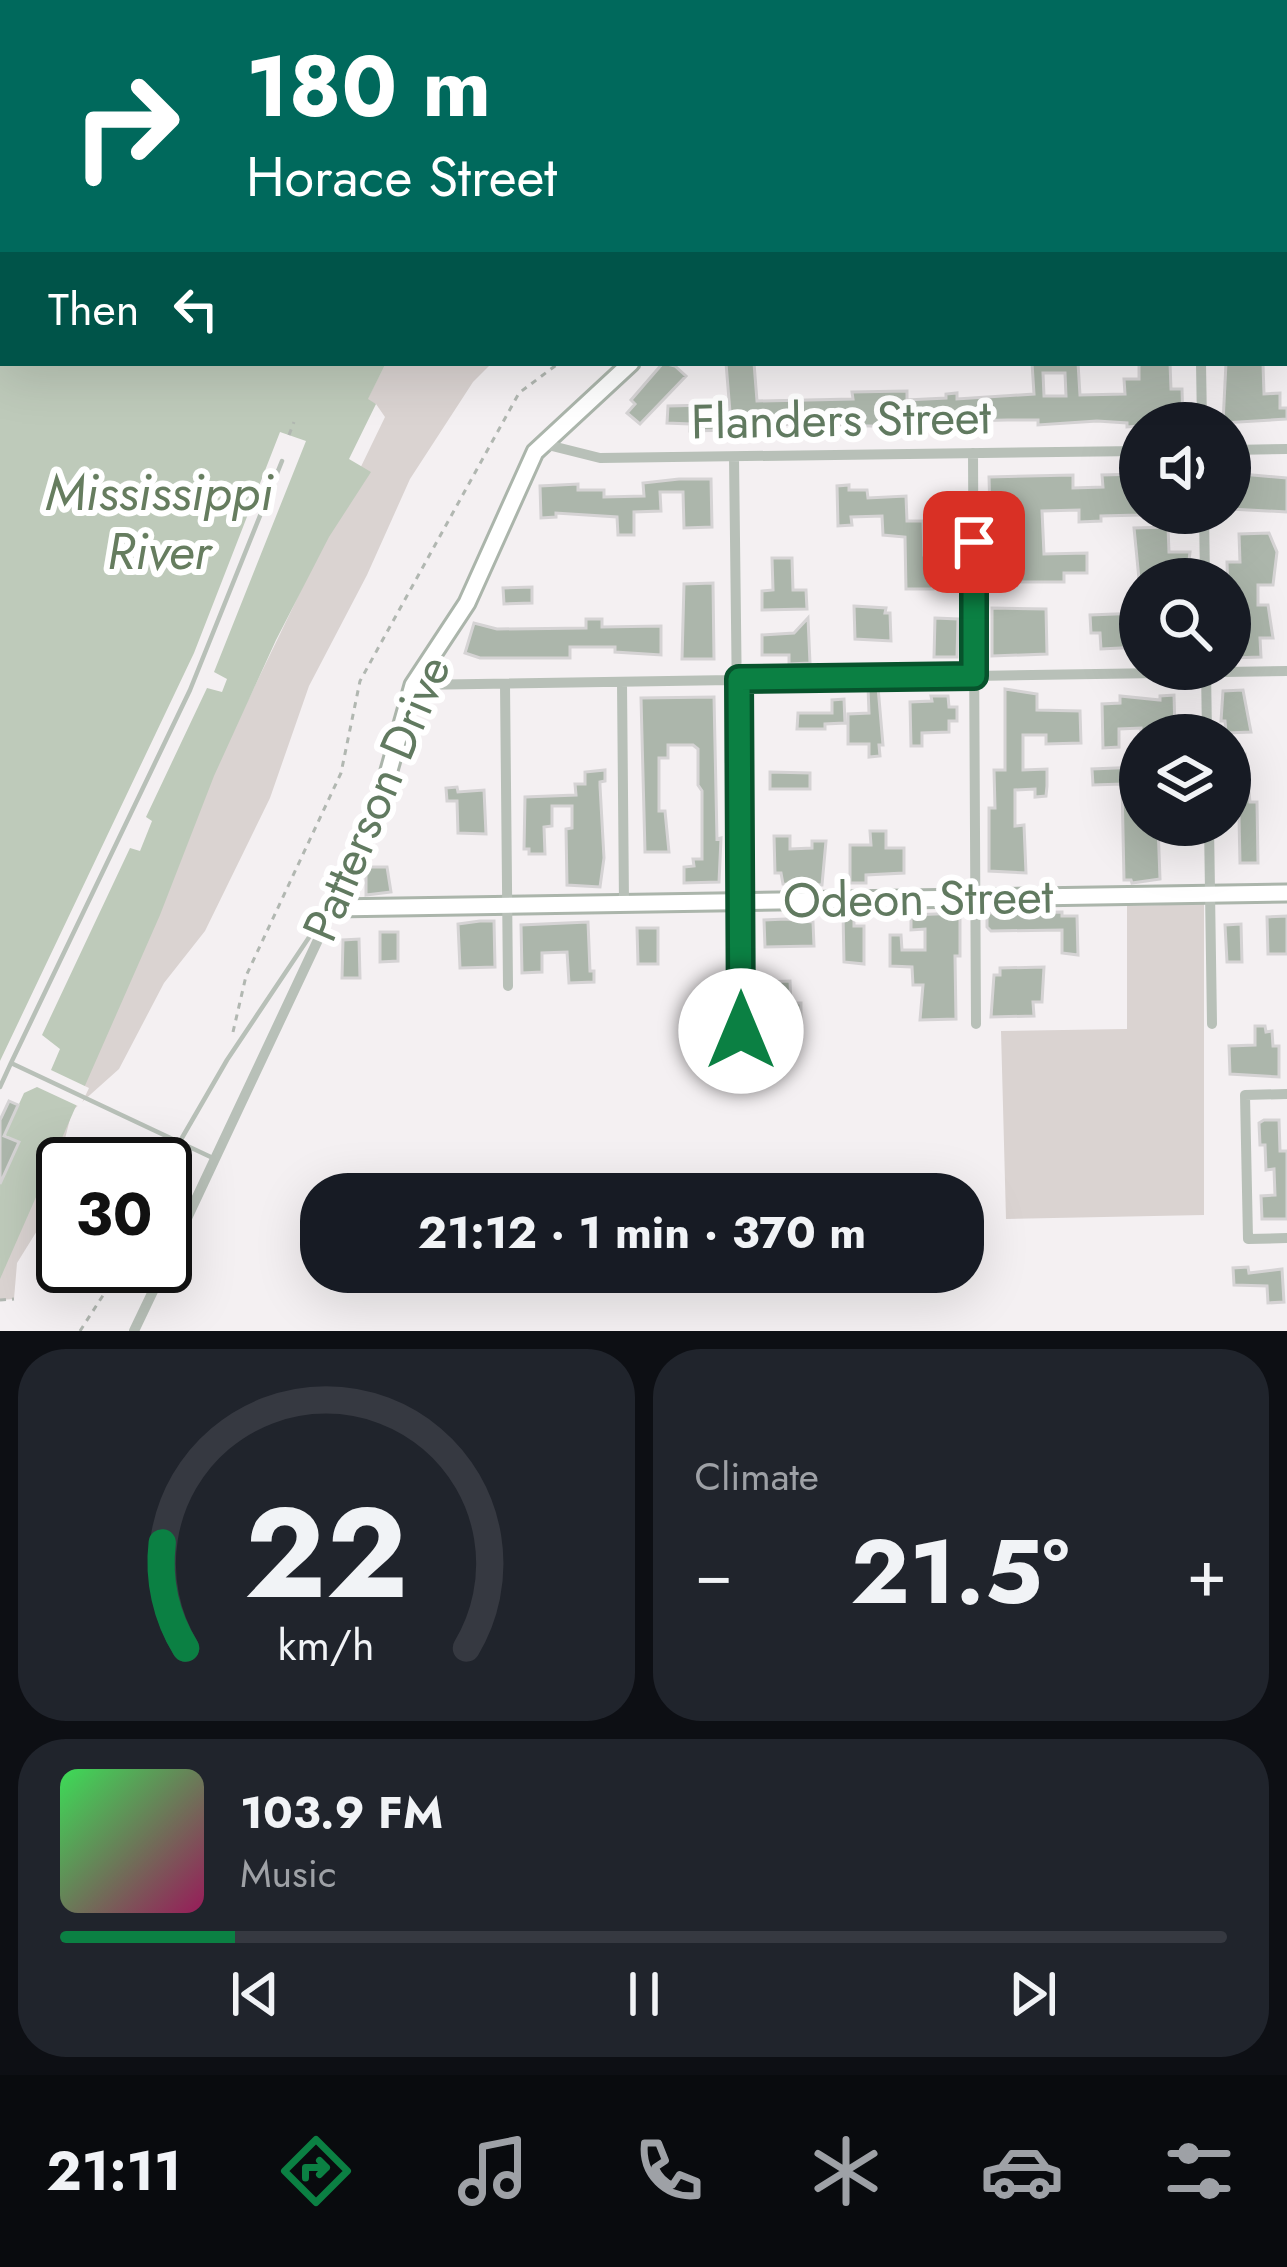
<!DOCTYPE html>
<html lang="en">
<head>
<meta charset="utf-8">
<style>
  :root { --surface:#171b24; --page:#20242c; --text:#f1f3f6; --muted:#9ea1a6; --line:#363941; --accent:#0b8043 }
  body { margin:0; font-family:Jost,sans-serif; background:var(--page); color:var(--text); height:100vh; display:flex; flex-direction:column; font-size:45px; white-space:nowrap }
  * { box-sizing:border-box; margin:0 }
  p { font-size:39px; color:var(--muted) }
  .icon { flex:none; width:66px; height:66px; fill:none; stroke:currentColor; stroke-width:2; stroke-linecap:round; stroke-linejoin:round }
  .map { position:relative; height:1331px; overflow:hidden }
  .details { display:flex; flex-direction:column; gap:18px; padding:18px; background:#0d0f14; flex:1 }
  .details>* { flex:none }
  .banner { position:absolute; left:0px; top:0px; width:1287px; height:366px; box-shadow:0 12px 48px #0002; background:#00695c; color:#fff; overflow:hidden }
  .buttons { position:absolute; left:1119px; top:402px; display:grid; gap:24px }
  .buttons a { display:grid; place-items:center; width:132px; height:132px; border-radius:50%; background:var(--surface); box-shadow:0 12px 48px #0002; font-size:60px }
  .speed { position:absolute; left:36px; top:1137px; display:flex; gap:24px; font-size:60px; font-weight:700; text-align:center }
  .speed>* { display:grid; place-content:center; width:156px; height:156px; border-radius:50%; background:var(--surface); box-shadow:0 12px 48px #0002; line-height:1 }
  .speed .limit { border:6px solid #111; border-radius:18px; background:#fff; color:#111 }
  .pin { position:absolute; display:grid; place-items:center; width:102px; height:102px; color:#fff; margin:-51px; border-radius:24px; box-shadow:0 6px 18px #0006 }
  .me { position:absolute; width:132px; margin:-66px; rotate:0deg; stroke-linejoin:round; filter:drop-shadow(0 0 9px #0008) }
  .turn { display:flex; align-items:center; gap:42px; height:252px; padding:0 48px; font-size:54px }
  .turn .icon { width:156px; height:156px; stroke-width:2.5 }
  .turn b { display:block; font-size:84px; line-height:102px }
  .then { display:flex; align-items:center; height:114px; padding:0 48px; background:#0003; gap:24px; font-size:45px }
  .big { font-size:90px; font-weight:700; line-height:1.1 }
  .details .widget { flex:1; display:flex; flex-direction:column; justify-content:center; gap:18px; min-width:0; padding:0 42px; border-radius:48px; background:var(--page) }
  .details .dial { align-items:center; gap:0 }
  .dial svg { height:312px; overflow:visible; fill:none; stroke:var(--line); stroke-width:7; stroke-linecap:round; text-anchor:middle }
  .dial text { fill:var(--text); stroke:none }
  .song { display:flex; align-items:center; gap:36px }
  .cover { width:144px; height:144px; border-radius:18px; background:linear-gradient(135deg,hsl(130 70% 55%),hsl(330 70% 35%)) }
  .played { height:12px; border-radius:6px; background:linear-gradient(90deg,var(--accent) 15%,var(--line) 15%) }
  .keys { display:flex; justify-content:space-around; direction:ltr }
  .heat { display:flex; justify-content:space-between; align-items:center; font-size:66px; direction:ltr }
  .details .tiles { flex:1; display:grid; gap:18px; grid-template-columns:1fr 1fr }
  .widget:last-child { grid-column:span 2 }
  .trip { position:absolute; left:300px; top:1173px; width:684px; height:120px; border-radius:48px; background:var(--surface); box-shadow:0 12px 48px #0002; font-weight:700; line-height:120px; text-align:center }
  .tabs { display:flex; height:192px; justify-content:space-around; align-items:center; background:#090b0e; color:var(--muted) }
  .tabs .icon { width:84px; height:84px }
  .tabs .active { color:var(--accent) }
  .tabs b { font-size:54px; color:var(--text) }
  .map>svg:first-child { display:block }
</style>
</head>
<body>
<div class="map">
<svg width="1287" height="1331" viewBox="0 0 1287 1331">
  <rect width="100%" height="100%" fill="#f4f0f2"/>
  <path fill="#dad3d1" d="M386,363H492L473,382L410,479L367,575L309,686L270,798L205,931L164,983L119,1069L72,1111L45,1218L17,1263L14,1299L0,1300V1246L41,1128L385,417L376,404L367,400Z
    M1204,904V1215L1006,1219L1001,1031L1127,1029V906Z"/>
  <path fill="#becaba" d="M0,0L576,3H3V363H386L368,399L376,404L349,459L371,472L329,537L276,640L214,776L160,915L0,1279Z"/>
  <path fill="#f4f0f2" d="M280,432L306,441L214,672L227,679L222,692L207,688L146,817L152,821L140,851L130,848L42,1035L60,1049L51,1070L89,1088L80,1107L37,1087L24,1093L5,1135L19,1142L0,1184V1061L194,653Z"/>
  <path fill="#acb6ab" stroke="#d5d3d4" stroke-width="3" fill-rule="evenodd" d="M663,363L675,366L686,376L640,424L627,413L635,404L631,400Z
    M726,363H754L757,401L853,399L852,392L907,391V400L946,398V394L957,393V399L1034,394L1032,363H1078L1080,395L1125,394L1124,379H1139V363H1170L1171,389H1182L1183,423L1127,427V423L1097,421L1038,425V420H1007L965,421V427L941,428L798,424L768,425V429L737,434L736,430L690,431V424L667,423L668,406L708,405V412H730ZM1043,373H1065L1066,396H1044Z
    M1226,363L1263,364L1264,394L1280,393V408H1287V419L1223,423Z
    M1230,473L1287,478V512L1230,509Z
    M1140,474V515L1101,516V521L1079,522V510L1042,511L1044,554L1087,553V573H1064V582H1004L1007,511L990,512L989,477L1073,475V488L1103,487L1102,475Z
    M679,479H711L712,527L684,528L683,492H660L661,511L634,512V535H618L617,517L556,513V517L541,518L540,486L578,484V490H604V497L644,496L643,483Z
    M849,485V490H867L868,498L906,496L907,521H923L924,555H932L933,589H906L905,537L883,535L882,516L851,517L852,525L838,526L837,486Z
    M1168,527L1169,552H1190L1187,579H1139L1134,528Z
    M1269,533L1277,552L1273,585H1258V605H1268L1273,638H1260L1261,657L1230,658L1227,562H1240L1239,534Z
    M772,558H792L793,590H806L807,609L762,610V591L773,590Z
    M713,583L714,659H682L684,584Z
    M532,587V603L504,604L503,588Z
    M854,606L886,608L885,613H890L891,641L855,639Z
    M992,608L1046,609L1047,654L992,656Z
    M1140,613V647L1101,649L1100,633H1091L1090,615Z
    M808,618L810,663L789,664V655H762V635L794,633Z
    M935,618L958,619L957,657H934Z
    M586,619H602V627L661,626V655L615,652V647H570V658H480L465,653L474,623L497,629L586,628Z
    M868,687H878L883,745H879L880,756L869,757V744H848V714L869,713Z
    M1005,689L1037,694V710L1080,711L1081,743L1046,744V735H1023V770L1047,769V786L1046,796L1035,797V789L1015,790V826L1024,825L1026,873L989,871V808H995L994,770H1005Z
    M1243,690L1251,732L1226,733L1225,721H1221L1223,691Z
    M1174,695L1175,730L1141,735V728L1119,729V747L1103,748L1102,704L1120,703V696L1160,700V696Z
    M931,696H948L949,707H957V721H949V732L922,733V746H911L910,702L932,701Z
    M714,697L717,839L721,838L719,882L684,883V867L694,866L693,859H702V791L698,785V749L693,745H668V758H659V811H665L669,852H645L641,698Z
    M844,699L845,723L825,724V729H797L798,713H832V700Z
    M1245,754L1250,802H1257L1258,863H1240L1239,818H1232L1230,755Z
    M1140,767V825H1158L1160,879L1132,883L1131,880H1124L1122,784L1093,785L1092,769Z
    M605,770V781L600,782V786L604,858L600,887L567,885L566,829L572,828V806H552V826L544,827L545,854H529V849H524L525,797L576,795L575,784H585V772Z
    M770,772L810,773V789H770Z
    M457,787L458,792L484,790L486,834L458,833L457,801H447L446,788Z
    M870,831H886V848H904V873L866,875V883H850V845H871Z
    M774,836H790V849L812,848V841H826L822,885L783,884L781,873H775Z
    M366,867H387L391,892L366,895Z
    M843,912H854V926H864V964L844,962Z
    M1062,912V916H1077L1078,955L1062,953V930L991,931L987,927V913Z
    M960,913V956H955L956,1019L920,1020L923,985H913L912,967L890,966V935H901L902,950H925V929L911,930V915Z
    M1287,916V954H1268L1267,917Z
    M786,919L813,922L814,946L765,947L764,920Z
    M480,921H494L495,967L460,968L458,924Z
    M588,922L590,971H594V982L569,983L567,952L542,953V972L522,973L521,925Z
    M1241,924L1242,962H1227L1225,925Z
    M637,928H658V964H638Z
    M380,932H398V961L380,962Z
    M359,939L360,978H342L343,940Z
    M1044,967L1042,1002H1033L1034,1016L991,1017L994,975H1000V968Z
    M790,981L791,1003H801V1021L759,1020L761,982Z
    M723,1005L724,1024L690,1026L689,1007Z
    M1255,1026H1265L1266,1032L1272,1031L1273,1046H1279V1077L1230,1074L1229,1046L1255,1045Z
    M9,1101L18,1105L4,1136L19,1142L0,1184V1120Z
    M1264,1120H1279L1280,1151H1287V1219H1262L1261,1196L1275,1195L1274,1169L1266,1170L1265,1145H1260L1259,1123Z
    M1248,1267L1249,1273L1282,1269L1284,1302L1268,1303L1267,1286L1234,1285L1233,1268Z"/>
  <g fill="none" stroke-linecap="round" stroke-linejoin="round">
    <defs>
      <path id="secondary" d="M817,3L818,0
        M631,363L535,452L467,603L413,685L379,806L333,908L1287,893"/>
    </defs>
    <use href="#secondary" stroke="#abb5ab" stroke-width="21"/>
    <path stroke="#b1b7b1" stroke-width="3" stroke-dasharray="6 6" stroke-linecap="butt" d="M767,3L768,0
      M289,435L294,422
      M233,1032L246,976L341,773L360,681L519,393L559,363
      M165,1173L175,1150
      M0,1300L14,1299
      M80,1331L122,1266"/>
    <path stroke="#b8c0b8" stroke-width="4.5" d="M0,1087L11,1063
      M179,1143L227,1060L324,915
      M215,1159L11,1063L190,690L282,461"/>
    <path stroke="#b8c0b8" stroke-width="10" d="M1195,0V3
      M1284,151H1287
      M1284,302H1287
      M1201,363L1202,423
      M544,444L600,458L1140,451
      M1230,450L1287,449
      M973,453L976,1024
      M734,457L741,1031
      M1204,513L1205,579
      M1206,669L1207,735
      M622,683L624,904
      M505,684L508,986
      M413,685L1287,671
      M1209,825L1212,1024
      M1287,1094L1245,1095L1248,1239L1287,1238
      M165,1265L333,908
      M134,1331L165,1266"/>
    <use href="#secondary" stroke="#fff" stroke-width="15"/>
  </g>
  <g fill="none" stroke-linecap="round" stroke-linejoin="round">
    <defs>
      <path id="route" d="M741,1031L739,679L974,676V542"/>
    </defs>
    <use href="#route" stroke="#07532c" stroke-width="30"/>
    <use href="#route" stroke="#0b8043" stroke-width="21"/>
  </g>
  <g text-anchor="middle" stroke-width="12" stroke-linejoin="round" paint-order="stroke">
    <g font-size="48" fill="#617a60" stroke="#fff">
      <text transform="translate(841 419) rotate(-1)" y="17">Flanders Street</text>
      <text transform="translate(376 798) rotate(-67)" y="17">Patterson Drive</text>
      <text transform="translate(918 898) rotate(-1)" y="17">Odeon Street</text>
    </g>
    <g font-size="51" font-style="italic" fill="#667d5f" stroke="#fff">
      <text x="159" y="510">Mississippi<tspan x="159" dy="59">River</tspan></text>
    </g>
  </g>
</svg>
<div class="buttons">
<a><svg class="icon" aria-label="sound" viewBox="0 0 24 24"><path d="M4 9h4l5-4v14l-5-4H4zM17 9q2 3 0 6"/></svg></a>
<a><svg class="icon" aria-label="search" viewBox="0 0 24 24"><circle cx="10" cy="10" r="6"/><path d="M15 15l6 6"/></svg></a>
<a><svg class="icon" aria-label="layers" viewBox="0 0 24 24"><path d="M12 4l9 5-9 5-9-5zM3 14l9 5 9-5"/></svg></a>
</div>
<div class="speed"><div class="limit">30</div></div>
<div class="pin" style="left:974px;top:542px;background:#d93025"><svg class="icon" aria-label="arrive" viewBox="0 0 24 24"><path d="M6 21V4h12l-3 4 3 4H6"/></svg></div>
<svg class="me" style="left:741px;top:1031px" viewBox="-20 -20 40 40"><circle r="19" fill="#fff"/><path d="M0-13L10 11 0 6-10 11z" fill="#0b8043"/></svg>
<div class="trip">21:12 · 1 min · 370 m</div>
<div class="banner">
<div class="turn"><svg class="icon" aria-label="right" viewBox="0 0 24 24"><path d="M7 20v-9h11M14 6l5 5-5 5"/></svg><div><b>180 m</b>Horace Street</div></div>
<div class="then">Then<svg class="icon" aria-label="left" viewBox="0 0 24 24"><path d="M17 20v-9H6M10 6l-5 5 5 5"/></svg></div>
</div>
</div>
<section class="details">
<div class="tiles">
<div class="widget dial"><svg viewBox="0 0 100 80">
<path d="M14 69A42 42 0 1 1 86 69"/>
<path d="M14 69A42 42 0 0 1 8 42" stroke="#0b8043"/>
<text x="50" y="56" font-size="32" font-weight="700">22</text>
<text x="50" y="72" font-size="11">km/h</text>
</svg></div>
<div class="widget"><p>Climate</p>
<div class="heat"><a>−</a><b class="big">21.5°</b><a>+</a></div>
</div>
<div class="widget">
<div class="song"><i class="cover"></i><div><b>103.9 FM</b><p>Music</p></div></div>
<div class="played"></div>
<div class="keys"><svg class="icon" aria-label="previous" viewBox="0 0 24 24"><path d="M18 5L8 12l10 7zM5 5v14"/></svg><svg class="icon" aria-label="pause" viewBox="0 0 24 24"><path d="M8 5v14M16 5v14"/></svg><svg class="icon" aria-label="next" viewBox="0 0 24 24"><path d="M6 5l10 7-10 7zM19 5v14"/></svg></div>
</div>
</div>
</section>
<nav class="tabs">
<b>21:11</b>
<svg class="icon active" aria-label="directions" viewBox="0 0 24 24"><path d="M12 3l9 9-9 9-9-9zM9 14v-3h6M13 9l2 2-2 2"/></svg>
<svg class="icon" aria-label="music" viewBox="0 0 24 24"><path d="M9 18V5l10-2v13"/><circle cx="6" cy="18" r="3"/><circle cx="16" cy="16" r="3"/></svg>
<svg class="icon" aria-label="phone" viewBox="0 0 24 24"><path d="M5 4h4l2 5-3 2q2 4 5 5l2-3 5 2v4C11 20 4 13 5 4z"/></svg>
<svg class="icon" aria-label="climate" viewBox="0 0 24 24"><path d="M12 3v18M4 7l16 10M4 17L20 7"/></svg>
<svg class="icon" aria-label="car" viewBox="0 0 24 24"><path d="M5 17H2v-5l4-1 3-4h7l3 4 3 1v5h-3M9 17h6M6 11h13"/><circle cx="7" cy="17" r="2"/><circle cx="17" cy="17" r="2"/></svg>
<svg class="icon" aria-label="filters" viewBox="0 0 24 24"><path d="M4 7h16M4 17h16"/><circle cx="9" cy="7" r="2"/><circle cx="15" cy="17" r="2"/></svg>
</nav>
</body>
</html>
